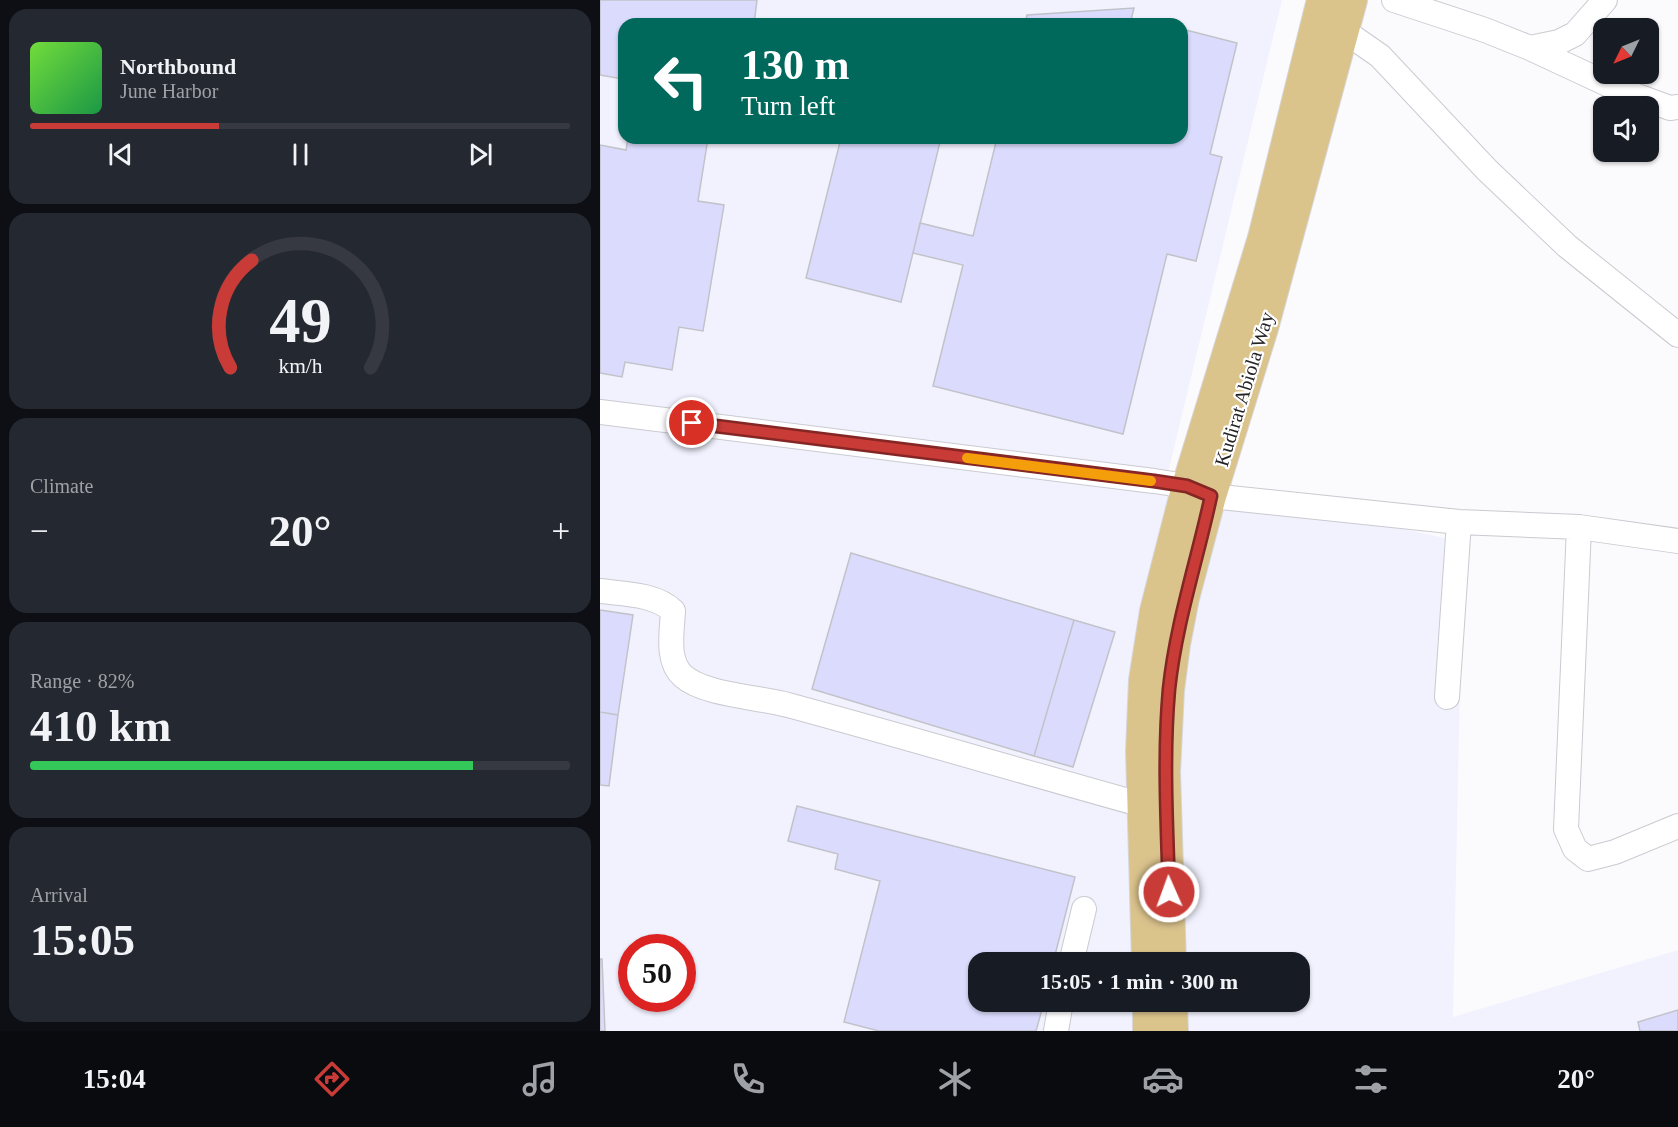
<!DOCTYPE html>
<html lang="en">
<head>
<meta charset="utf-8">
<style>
  :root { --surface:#171b24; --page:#242831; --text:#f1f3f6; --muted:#9ea1a6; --line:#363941; --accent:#c93b37 }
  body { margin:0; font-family:"Times New Roman",serif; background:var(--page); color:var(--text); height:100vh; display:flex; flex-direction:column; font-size:22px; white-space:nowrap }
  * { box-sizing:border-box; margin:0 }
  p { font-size:20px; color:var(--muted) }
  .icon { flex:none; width:33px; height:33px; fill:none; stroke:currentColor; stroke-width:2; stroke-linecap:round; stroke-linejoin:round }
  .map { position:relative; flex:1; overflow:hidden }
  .sheet { display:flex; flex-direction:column; gap:9px; padding:9px; background:#0d0f14; width:600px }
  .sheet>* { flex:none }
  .guide { position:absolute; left:18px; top:18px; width:570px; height:126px; border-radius:18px; box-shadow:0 2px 4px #0004; background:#00695c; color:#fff; overflow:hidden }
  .needle { width:39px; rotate:227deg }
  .buttons { position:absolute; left:993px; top:18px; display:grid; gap:12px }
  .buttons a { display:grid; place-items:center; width:66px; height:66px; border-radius:12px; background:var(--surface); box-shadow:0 2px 4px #0004; font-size:30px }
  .speed { position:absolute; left:18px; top:934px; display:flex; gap:12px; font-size:30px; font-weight:700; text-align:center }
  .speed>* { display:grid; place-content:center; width:78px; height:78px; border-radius:50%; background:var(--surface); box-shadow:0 2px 4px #0004; line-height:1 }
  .speed .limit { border:9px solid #d22; background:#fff; color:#111 }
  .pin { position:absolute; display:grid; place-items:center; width:51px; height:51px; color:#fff; margin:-26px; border:3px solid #fff; border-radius:50%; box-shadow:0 2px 6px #0007 }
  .me { position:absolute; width:66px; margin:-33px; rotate:358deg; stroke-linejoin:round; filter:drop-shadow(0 0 4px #0008) }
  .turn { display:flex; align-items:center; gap:21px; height:126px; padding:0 24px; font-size:27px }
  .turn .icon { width:78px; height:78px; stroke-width:2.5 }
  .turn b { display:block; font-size:42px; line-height:51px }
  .big { font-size:45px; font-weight:700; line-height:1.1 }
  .sheet .widget { flex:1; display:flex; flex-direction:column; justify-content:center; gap:9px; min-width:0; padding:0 21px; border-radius:18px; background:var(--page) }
  .sheet .dial { align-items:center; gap:0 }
  .dial svg { height:156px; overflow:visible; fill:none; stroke:var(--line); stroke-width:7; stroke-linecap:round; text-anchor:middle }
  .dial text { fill:var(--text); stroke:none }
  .song { display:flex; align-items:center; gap:18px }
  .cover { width:72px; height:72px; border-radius:9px; background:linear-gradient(135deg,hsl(100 70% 55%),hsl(140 70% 35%)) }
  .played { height:6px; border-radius:3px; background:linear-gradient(90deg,var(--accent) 35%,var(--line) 35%) }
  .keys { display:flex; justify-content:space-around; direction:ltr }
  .heat { display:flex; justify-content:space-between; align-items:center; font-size:33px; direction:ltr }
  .charge { height:9px; border-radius:4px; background:linear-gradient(90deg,#34c759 82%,var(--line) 0) }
  .trip { position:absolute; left:368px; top:952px; width:342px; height:60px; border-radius:18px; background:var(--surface); box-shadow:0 2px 4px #0004; font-weight:700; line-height:60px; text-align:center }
  .tabs { display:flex; height:96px; justify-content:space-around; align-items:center; background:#090b0e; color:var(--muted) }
  .tabs .icon { width:42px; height:42px }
  .tabs .on { color:var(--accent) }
  .tabs b { font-size:27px; color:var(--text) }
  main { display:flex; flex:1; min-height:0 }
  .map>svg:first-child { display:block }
</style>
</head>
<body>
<main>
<section class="sheet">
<div class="widget">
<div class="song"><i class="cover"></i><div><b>Northbound</b><p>June Harbor</p></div></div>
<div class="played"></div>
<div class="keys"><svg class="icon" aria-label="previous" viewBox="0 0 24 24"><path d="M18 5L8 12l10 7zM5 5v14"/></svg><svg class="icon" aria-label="pause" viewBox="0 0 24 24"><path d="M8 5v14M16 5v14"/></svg><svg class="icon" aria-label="next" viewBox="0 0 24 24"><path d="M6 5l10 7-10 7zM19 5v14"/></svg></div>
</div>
<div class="widget dial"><svg viewBox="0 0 100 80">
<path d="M14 69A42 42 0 1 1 86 69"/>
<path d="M14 69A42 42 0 0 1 25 14" stroke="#c93b37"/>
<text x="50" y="56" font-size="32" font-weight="700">49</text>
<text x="50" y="72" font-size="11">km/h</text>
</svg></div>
<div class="widget"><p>Climate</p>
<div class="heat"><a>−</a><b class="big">20°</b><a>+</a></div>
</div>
<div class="widget"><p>Range · 82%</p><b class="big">410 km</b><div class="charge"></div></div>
<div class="widget"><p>Arrival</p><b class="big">15:05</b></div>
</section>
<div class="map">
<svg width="1078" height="1031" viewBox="0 0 1078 1031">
  <rect width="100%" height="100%" fill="#fbfbfe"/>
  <path fill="#f1f2fe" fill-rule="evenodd" d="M0,0H682L567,477L863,542L853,1017L1078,950V1031H0ZM24,24H582V138H24ZM32,948H82V999H32ZM378,963H699V1002H378Z"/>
  <path fill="#dbdcfd" stroke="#c2c2c9" stroke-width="1.5" d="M0,0H157L154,24H24V92H21L23,79L0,75Z
    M534,8L530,24H425L427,15Z
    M582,29L637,43L610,154L622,157L596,261L567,254L523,434L333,386L363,265L313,253L320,223L373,236L397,138H582Z
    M28,138H108L98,201L124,205L103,331L79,327L72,370L25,362L22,377L0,373V145L26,150Z
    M241,138H341L301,302L206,278Z
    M251,553L474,620L434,756L212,689Z
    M0,610L33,615L18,715L0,712Z
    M474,620L515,632L473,767L434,756Z
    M0,712L18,715L9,786L0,785Z
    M197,806L475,877L453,963H378V1002H444L436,1031H279L244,1022L280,881L235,869L238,854L188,841Z
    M0,959H2L5,1031H0Z
    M1078,1010V1031H1040L1038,1022Z"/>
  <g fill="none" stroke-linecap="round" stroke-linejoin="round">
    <defs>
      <path id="minor" d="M794,0L885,30L930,48L959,42L975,34L1005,0
        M744,31L780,56L887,170L967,246L1078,335
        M930,48L1018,89L1070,108L1078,107
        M0,412L554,481L587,486L611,496L859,522L979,527L1078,541
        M979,527L966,829L975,849L988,859L1015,852L1078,826
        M0,591C23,594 56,594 73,611C72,632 66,661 83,676C104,695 159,697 188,705C306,737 424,772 543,805
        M847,697L859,522
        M471,963L484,909
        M456,1031L461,1002"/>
      <path id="major" d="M547,963L541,751L544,680L555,611L587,486L663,238L722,0
        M571,963L565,772L569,690L575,644L584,598L611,496L663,328L752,0
        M548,1002V1031
        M572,1002L573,1031"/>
    </defs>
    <use href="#minor" stroke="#cacad1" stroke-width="26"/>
    <use href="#major" stroke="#d7d7d8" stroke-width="32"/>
    <use href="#minor" stroke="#fff" stroke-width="24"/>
    <use href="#major" stroke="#dbc38c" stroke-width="30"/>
  </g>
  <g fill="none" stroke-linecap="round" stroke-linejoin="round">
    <defs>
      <path id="route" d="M92,423L554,481L587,486L611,496C597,561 576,623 569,689C563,756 567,824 569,892"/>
    </defs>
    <use href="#route" stroke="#832624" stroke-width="15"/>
    <use href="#route" stroke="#c93b37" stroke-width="10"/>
    <path stroke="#f59e0b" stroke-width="10" d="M367,458L551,481"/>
  </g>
  <g text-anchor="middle" stroke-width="4.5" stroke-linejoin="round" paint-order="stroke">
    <g font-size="20" fill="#232326" stroke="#fff">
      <text transform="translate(644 389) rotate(-73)" y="7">Kudirat Abiola Way</text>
    </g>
  </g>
</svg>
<div class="buttons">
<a><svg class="needle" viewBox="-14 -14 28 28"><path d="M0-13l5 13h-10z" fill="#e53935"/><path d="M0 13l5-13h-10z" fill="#9ea1a6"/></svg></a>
<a><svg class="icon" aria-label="sound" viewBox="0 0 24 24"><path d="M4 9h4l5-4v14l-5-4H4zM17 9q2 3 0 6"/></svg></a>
</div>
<div class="speed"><div class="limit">50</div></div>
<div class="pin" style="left:92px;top:423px;background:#d93025"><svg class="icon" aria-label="arrive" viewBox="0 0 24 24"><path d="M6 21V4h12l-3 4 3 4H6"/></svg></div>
<svg class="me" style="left:569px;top:892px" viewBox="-20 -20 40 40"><circle r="17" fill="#c93b37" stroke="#fff" stroke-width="3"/><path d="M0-11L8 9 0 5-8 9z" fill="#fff"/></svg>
<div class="trip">15:05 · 1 min · 300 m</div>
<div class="guide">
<div class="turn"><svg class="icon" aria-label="left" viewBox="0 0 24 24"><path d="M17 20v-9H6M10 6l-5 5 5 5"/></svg><div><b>130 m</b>Turn left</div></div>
</div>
</div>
</main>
<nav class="tabs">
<b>15:04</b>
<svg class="icon on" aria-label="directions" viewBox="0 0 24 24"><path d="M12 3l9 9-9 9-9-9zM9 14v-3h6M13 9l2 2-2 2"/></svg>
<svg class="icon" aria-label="music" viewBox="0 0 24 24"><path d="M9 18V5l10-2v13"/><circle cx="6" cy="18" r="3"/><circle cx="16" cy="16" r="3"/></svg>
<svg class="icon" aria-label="phone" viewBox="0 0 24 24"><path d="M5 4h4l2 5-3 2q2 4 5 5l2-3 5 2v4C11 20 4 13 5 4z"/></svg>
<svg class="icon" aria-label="climate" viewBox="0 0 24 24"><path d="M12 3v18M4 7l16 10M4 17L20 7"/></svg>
<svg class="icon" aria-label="car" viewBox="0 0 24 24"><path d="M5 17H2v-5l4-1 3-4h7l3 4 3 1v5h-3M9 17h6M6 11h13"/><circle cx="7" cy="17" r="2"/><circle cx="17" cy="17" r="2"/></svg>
<svg class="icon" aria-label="filters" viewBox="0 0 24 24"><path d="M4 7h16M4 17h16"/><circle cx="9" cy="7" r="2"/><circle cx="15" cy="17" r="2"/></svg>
<b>20°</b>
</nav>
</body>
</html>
